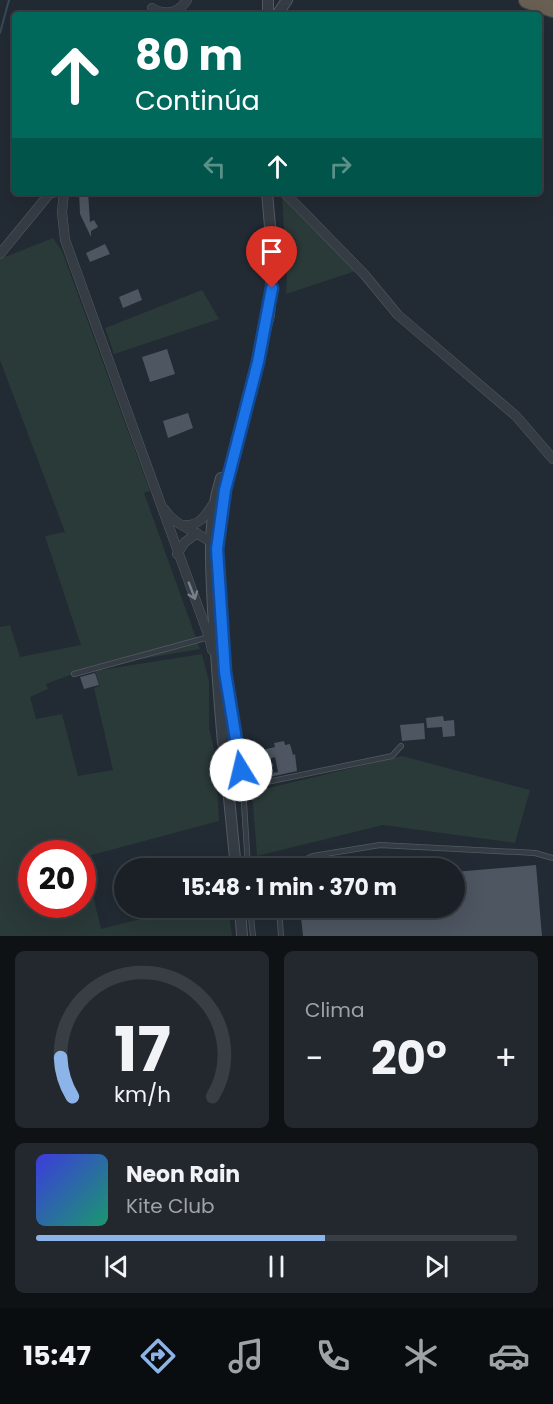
<!DOCTYPE html>
<html lang="es">
<head>
<meta charset="utf-8">
<style>
  :root { --surface:#1a2026; --page:#23282e; --text:#f1f3f6; --muted:#9fa3a7; --line:#383e43; --accent:#8db4e8 }
  body { margin:0; font-family:Poppins,sans-serif; background:var(--page); color:var(--text); height:100vh; display:flex; flex-direction:column; font-size:22px; white-space:nowrap }
  * { box-sizing:border-box; margin:0 }
  p { font-size:20px; color:var(--muted) }
  .icon { flex:none; width:33px; height:33px; fill:none; stroke:currentColor; stroke-width:2; stroke-linecap:round; stroke-linejoin:round }
  .map { position:relative; height:936px; overflow:hidden }
  .drawer { display:flex; flex-direction:column; gap:15px; padding:15px; background:#0e1215; flex:1 }
  .drawer>* { flex:none }
  .banner { position:absolute; left:12px; top:12px; width:530px; height:183px; border-radius:6px; box-shadow:0 6px 24px #0002,0 0 0 2px var(--line); background:#00695c; color:#fff; overflow:hidden }
  .speed { position:absolute; left:18px; top:840px; display:flex; gap:12px; font-size:30px; font-weight:700; text-align:center }
  .speed>* { display:grid; place-content:center; width:78px; height:78px; border-radius:50%; background:var(--surface); box-shadow:0 6px 24px #0002,0 0 0 2px var(--line); line-height:1 }
  .speed .limit { border:9px solid #d22; background:#fff; color:#111 }
  .pin { position:absolute; display:grid; place-items:center; width:51px; height:51px; color:#fff; margin:-62px -26px; border-radius:50% 50% 50% 0; rotate:-45deg; box-shadow:0 0 6px #0007 }
  .pin .icon { rotate:45deg }
  .me { position:absolute; width:66px; margin:-33px; rotate:351deg; stroke-linejoin:round; filter:drop-shadow(0 0 4px #0008) }
  .turn { display:flex; align-items:center; gap:21px; height:126px; padding:0 24px; font-size:27px }
  .turn .icon { width:78px; height:78px; stroke-width:2.5 }
  .turn b { display:block; font-size:42px; line-height:51px }
  .lanes { display:flex; align-items:center; height:57px; padding:0 24px; background:#0003; justify-content:center; gap:30px; direction:ltr }
  .lanes .off { opacity:.35 }
  .big { font-size:45px; font-weight:700; line-height:1.1 }
  .drawer .card { flex:1; display:flex; flex-direction:column; justify-content:center; gap:9px; min-width:0; padding:0 21px; border-radius:9px; background:var(--page) }
  .drawer .dial { align-items:center; gap:0 }
  .dial svg { height:156px; overflow:visible; fill:none; stroke:var(--line); stroke-width:7; stroke-linecap:round; text-anchor:middle }
  .dial text { fill:var(--text); stroke:none }
  .song { display:flex; align-items:center; gap:18px }
  .cover { width:72px; height:72px; border-radius:9px; background:linear-gradient(135deg,hsl(240 70% 55%),hsl(160 70% 35%)) }
  .played { height:6px; border-radius:3px; background:linear-gradient(90deg,var(--accent) 60%,var(--line) 60%) }
  .keys { display:flex; justify-content:space-around; direction:ltr }
  .heat { display:flex; justify-content:space-between; align-items:center; font-size:33px; direction:ltr }
  .drawer .tiles { flex:1; display:grid; gap:15px; grid-template-columns:1fr 1fr }
  .card:last-child { grid-column:span 2 }
  .trip { position:absolute; left:114px; top:858px; width:351px; height:60px; border-radius:30px; background:var(--surface); box-shadow:0 6px 24px #0002,0 0 0 2px var(--line); font-weight:700; line-height:60px; text-align:center }
  .tabs { display:flex; height:96px; justify-content:space-around; align-items:center; background:#0a0d0f; color:var(--muted) }
  .tabs .icon { width:42px; height:42px }
  .tabs .selected { color:var(--accent) }
  .tabs b { font-size:27px; color:var(--text) }
  .map>svg:first-child { display:block }
</style>
</head>
<body>
<div class="map">
<svg width="553" height="936" viewBox="0 0 553 936">
  <rect width="100%" height="100%" fill="#222a33"/>
  <path fill="#2a3a39" fill-rule="evenodd" d="M282,195L356,271L286,294L287,280Z
    M53,238L62,251L150,491L144,493L200,649L89,668L46,684L48,689L30,697L36,719L62,714L78,776L113,770L94,688L100,686L95,671L202,654L209,681V728L215,753L219,821L84,857L101,929L184,908H228L232,936H0V627L10,625L20,657L81,645L45,536L65,532L0,360V259ZM32,854H82V904H32Z
    M202,290L219,319L114,354L105,328Z
    M402,756L530,790L515,843L383,825L257,856L252,792Z"/>
  <g fill="none" stroke-linecap="round" stroke-linejoin="round">
    <path stroke="#39495a" stroke-width="2" d="M0,33L9,0"/>
  </g>
  <path fill="#4d5661" fill-rule="evenodd" d="M79,192H88L90,222L94,220L98,227L91,231V237L80,214Z
    M105,244L110,254L90,262L86,253Z
    M138,289L142,300L123,308L119,297Z
    M167,349L175,374L150,382L142,357Z
    M188,413L193,428L168,438L163,421Z
    M95,673L99,685L84,689L80,677Z
    M443,716L444,721L454,720L455,736L443,737L442,727L427,728L426,718Z
    M424,723L425,739L402,741L400,725Z
    M284,741L285,745L290,744L293,755L295,754L297,771L256,780L250,753L275,747L274,743ZM275,757L278,772L265,774L262,761Z
    M536,865L542,936H303L300,908H454V872Z"/>
  <g fill="none" stroke-linecap="round" stroke-linejoin="round">
    <defs>
      <path id="service" d="M74,674L209,637
        M234,725L243,787L248,868
        M243,787L392,756L401,746
        M287,868L313,856L380,845L535,853L553,858
        M250,908L253,936
        M279,908L281,936"/>
      <path id="minor" d="M152,8C166,16 178,14 187,0
        M64,192L62,212L65,240L209,637L212,650
        M284,192L364,274L398,315L516,416L553,459
        M0,254L50,193L57,192
        M164,509C176,528 200,531 215,546
        M183,525C198,527 206,516 213,504
        M177,554L185,542L197,533"/>
      <path id="tertiary" d="M268,15V0
        M277,15L287,0
        M221,478C207,523 211,563 213,610C216,654 219,698 223,743
        M228,788L236,868
        M229,793V724L217,549L224,490L269,315L273,261L267,192
        M240,908L242,936"/>
      <path id="motorway" d="M527,0L553,9"/>
    </defs>
    <use href="#service" stroke="#525a62" stroke-width="6"/>
    <use href="#minor" stroke="#525a62" stroke-width="10"/>
    <use href="#tertiary" stroke="#525a62" stroke-width="12"/>
    <use href="#motorway" stroke="#3f474e" stroke-width="18"/>
    <use href="#service" stroke="#353c44" stroke-width="4.5"/>
    <use href="#minor" stroke="#353c44" stroke-width="9"/>
    <use href="#tertiary" stroke="#353c44" stroke-width="10"/>
    <use href="#motorway" stroke="#695f53" stroke-width="16"/>
  </g>
  <defs><path id="oneway-shaft" d="M-6 0H5M1.5-3L5.5 0L1.5 3" fill="none" stroke-width="1.6" stroke-linecap="round" stroke-linejoin="round" transform="scale(1.5)"/></defs>
  <use stroke="#788089" href="#oneway-shaft" transform="translate(192 591) rotate(69)"/>
  <g fill="none" stroke-linecap="round" stroke-linejoin="round">
    <defs>
      <path id="route" d="M241,770L225,672L217,549L225,490L258,362L272,288"/>
    </defs>
    <use href="#route" stroke="#114b97" stroke-width="15"/>
    <use href="#route" stroke="#1a73e8" stroke-width="10"/>
  </g>
</svg>
<div class="speed"><div class="limit">20</div></div>
<div class="pin" style="left:272px;top:288px;background:#d93025"><svg class="icon" aria-label="arrive" viewBox="0 0 24 24"><path d="M6 21V4h12l-3 4 3 4H6"/></svg></div>
<svg class="me" style="left:241px;top:770px" viewBox="-20 -20 40 40"><circle r="19" fill="#fff"/><path d="M0-13L10 11 0 6-10 11z" fill="#1a73e8"/></svg>
<div class="trip">15:48 · 1 min · 370 m</div>
<div class="banner">
<div class="turn"><svg class="icon" aria-label="ahead" viewBox="0 0 24 24"><path d="M12 20V5M6 11l6-6 6 6"/></svg><div><b>80 m</b>Continúa</div></div>
<div class="lanes"><svg class="icon off" aria-label="left" viewBox="0 0 24 24"><path d="M17 20v-9H6M10 6l-5 5 5 5"/></svg><svg class="icon" aria-label="ahead" viewBox="0 0 24 24"><path d="M12 20V5M6 11l6-6 6 6"/></svg><svg class="icon off" aria-label="right" viewBox="0 0 24 24"><path d="M7 20v-9h11M14 6l5 5-5 5"/></svg></div>
</div>
</div>
<section class="drawer">
<div class="tiles">
<div class="card dial"><svg viewBox="0 0 100 80">
<path d="M14 69A42 42 0 1 1 86 69"/>
<path d="M14 69A42 42 0 0 1 8 49" stroke="#8db4e8"/>
<text x="50" y="56" font-size="32" font-weight="700">17</text>
<text x="50" y="72" font-size="11">km/h</text>
</svg></div>
<div class="card"><p>Clima</p>
<div class="heat"><a>−</a><b class="big">20°</b><a>+</a></div>
</div>
<div class="card">
<div class="song"><i class="cover"></i><div><b>Neon Rain</b><p>Kite Club</p></div></div>
<div class="played"></div>
<div class="keys"><svg class="icon" aria-label="previous" viewBox="0 0 24 24"><path d="M18 5L8 12l10 7zM5 5v14"/></svg><svg class="icon" aria-label="pause" viewBox="0 0 24 24"><path d="M8 5v14M16 5v14"/></svg><svg class="icon" aria-label="next" viewBox="0 0 24 24"><path d="M6 5l10 7-10 7zM19 5v14"/></svg></div>
</div>
</div>
</section>
<nav class="tabs">
<b>15:47</b>
<svg class="icon selected" aria-label="directions" viewBox="0 0 24 24"><path d="M12 3l9 9-9 9-9-9zM9 14v-3h6M13 9l2 2-2 2"/></svg>
<svg class="icon" aria-label="music" viewBox="0 0 24 24"><path d="M9 18V5l10-2v13"/><circle cx="6" cy="18" r="3"/><circle cx="16" cy="16" r="3"/></svg>
<svg class="icon" aria-label="phone" viewBox="0 0 24 24"><path d="M5 4h4l2 5-3 2q2 4 5 5l2-3 5 2v4C11 20 4 13 5 4z"/></svg>
<svg class="icon" aria-label="climate" viewBox="0 0 24 24"><path d="M12 3v18M4 7l16 10M4 17L20 7"/></svg>
<svg class="icon" aria-label="car" viewBox="0 0 24 24"><path d="M5 17H2v-5l4-1 3-4h7l3 4 3 1v5h-3M9 17h6M6 11h13"/><circle cx="7" cy="17" r="2"/><circle cx="17" cy="17" r="2"/></svg>
</nav>
</body>
</html>
